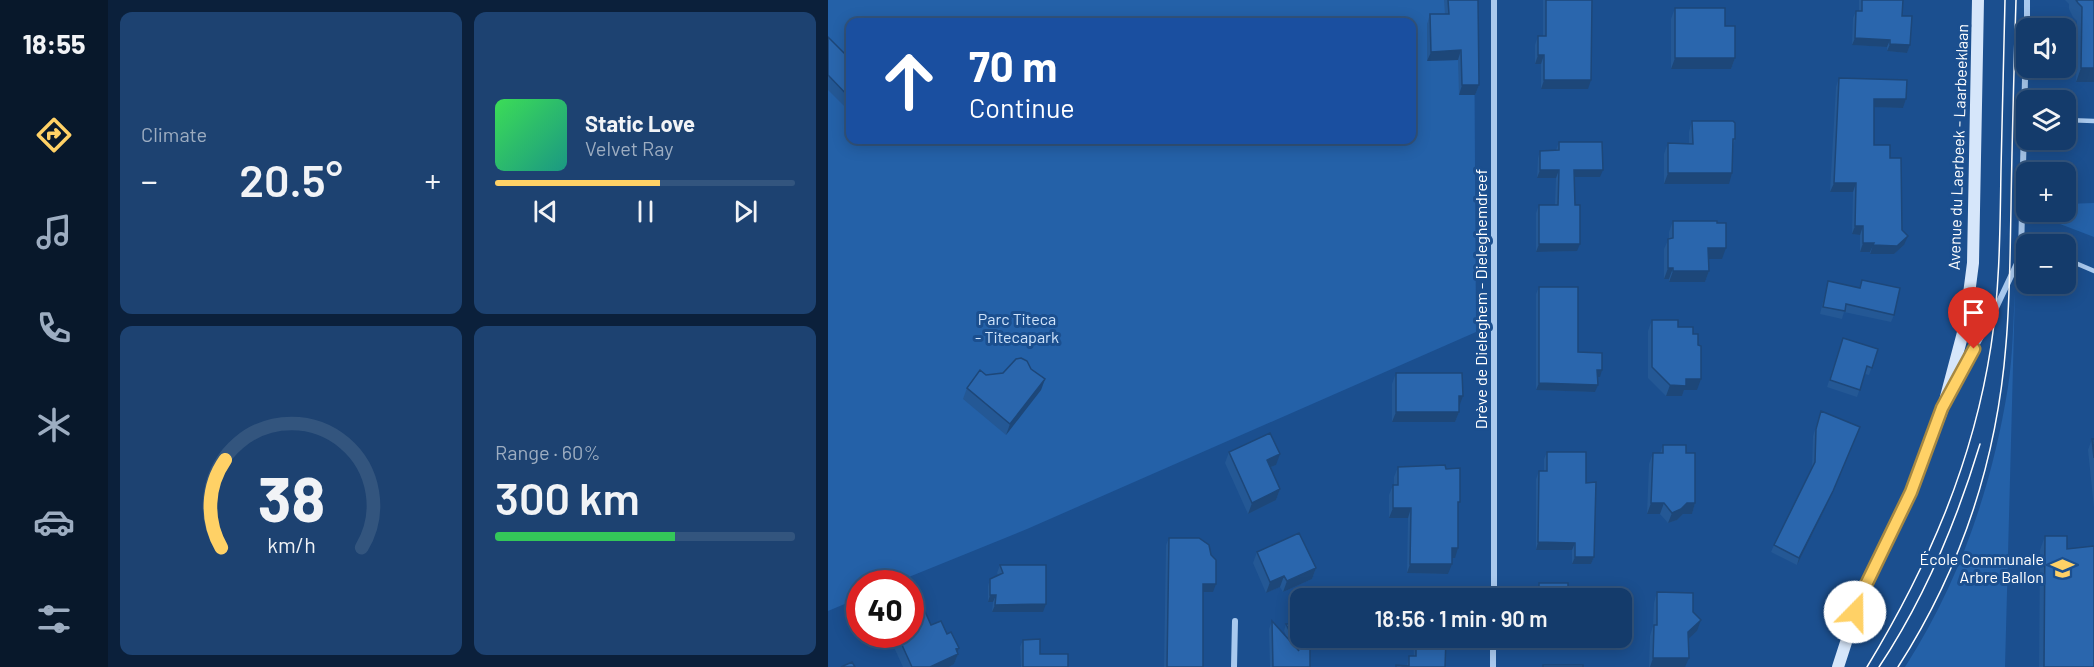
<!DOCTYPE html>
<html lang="en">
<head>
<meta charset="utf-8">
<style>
  :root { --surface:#143b6b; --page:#1d4271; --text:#f1f3f6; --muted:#9dadc1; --line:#33557e; --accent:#ffd166 }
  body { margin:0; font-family:Barlow,sans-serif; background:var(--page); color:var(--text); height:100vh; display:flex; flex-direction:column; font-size:22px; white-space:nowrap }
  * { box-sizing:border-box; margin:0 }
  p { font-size:20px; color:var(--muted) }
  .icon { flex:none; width:33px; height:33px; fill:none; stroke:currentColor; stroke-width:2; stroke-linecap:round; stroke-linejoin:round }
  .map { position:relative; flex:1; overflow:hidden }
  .details { display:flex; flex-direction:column; gap:12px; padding:12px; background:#0b203b; width:720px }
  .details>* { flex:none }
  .guide { position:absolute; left:18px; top:18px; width:570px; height:126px; border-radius:12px; box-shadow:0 3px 15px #0003,0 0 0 2px var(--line); background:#1a4fa0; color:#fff; overflow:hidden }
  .buttons { position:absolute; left:1188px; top:18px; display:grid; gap:12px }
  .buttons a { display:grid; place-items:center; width:60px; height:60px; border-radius:12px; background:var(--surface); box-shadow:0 3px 15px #0003,0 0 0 2px var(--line); font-size:30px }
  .speed { position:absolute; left:18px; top:570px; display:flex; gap:12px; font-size:30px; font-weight:700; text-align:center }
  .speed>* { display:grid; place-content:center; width:78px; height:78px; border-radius:50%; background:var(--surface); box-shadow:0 3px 15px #0003,0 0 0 2px var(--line); line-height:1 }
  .speed .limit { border:9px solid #d22; background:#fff; color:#111 }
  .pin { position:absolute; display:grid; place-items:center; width:51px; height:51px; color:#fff; margin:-62px -26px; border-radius:50% 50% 50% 0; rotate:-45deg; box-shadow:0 0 6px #0007 }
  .pin .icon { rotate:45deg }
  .me { position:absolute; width:66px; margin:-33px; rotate:22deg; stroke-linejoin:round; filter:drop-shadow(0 0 4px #0008) }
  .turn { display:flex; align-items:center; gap:21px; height:126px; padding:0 24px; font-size:27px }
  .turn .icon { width:78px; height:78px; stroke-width:2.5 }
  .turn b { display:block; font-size:42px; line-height:51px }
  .big { font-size:45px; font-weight:600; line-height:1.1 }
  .details .widget { flex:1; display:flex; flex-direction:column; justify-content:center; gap:9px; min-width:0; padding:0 21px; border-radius:12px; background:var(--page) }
  .details .dial { align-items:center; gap:0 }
  .dial svg { height:156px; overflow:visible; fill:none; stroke:var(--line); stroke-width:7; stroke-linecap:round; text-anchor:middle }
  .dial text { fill:var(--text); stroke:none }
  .song { display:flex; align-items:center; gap:18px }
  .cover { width:72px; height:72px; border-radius:9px; background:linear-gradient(135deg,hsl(130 70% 55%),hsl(170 70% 35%)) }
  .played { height:6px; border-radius:3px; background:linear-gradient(90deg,var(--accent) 55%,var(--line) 55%) }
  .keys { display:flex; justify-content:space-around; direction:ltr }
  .heat { display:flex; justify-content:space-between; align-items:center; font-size:33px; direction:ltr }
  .charge { height:9px; border-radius:4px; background:linear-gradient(90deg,#34c759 60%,var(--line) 0) }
  .details .tiles { flex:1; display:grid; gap:12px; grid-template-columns:repeat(2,1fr) }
  .trip { position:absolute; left:462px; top:588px; width:342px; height:60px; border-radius:12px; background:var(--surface); box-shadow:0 3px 15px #0003,0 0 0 2px var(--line); font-weight:600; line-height:60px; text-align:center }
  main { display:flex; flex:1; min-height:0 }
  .tab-bar { display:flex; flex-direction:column; width:108px; justify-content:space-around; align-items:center; background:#08182b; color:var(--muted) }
  .tab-bar .icon { width:42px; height:42px }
  .tab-bar .current { color:var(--accent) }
  .tab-bar b { font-size:27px; color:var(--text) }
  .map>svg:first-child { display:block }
</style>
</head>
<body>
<main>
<nav class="tab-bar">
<b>18:55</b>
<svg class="icon current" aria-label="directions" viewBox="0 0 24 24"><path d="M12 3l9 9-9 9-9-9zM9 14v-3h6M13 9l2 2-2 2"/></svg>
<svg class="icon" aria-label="music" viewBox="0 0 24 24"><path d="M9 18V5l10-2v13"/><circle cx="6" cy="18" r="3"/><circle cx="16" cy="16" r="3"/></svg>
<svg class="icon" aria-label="phone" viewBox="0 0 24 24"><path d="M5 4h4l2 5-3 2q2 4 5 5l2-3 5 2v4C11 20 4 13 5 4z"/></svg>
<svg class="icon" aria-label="climate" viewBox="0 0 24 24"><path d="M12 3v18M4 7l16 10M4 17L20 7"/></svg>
<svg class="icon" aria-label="car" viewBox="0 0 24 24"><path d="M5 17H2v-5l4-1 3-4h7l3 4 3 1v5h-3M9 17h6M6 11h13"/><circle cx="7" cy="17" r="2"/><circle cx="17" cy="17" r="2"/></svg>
<svg class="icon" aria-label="filters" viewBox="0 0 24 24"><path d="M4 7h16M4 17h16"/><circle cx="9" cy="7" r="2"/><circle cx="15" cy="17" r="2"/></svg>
</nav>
<section class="details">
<div class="tiles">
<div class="widget"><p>Climate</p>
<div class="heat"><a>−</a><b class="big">20.5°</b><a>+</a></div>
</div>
<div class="widget">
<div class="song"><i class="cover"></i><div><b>Static Love</b><p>Velvet Ray</p></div></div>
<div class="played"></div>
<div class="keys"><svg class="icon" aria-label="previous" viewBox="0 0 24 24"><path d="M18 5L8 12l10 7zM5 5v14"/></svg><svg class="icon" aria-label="pause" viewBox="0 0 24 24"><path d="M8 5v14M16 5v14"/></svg><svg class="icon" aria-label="next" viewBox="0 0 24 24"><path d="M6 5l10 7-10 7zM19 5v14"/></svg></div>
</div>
<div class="widget dial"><svg viewBox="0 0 100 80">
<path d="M14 69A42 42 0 1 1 86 69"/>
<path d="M14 69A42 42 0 0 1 16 24" stroke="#ffd166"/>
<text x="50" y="56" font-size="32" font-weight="700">38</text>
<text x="50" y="72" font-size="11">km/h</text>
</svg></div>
<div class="widget"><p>Range · 60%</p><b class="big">300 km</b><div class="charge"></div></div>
</div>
</section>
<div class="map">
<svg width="1266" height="667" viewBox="0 0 1266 667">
  <rect width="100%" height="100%" fill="#1b4f8f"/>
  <path fill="#2461a8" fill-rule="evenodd" d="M0,0H646L648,332L199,529L66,583L32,584L31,598L0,611ZM22,22H584V140H22Z
    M1266,203V237L1219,219V212H1238V204Z
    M1187,291L1177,667H1077C1132,581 1164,487 1180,387C1185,355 1185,323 1187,291Z"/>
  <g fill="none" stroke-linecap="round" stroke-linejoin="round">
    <path stroke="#a9c9ee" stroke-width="4.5" d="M1238,120L1266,121
      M1238,259L1266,271"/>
    <path stroke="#a9c9ee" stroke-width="6" d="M1199,28V0
      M1125,389L1167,310L1193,255L1198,34
      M666,598V0
      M406,667L407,621
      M665,667V638"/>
    <path stroke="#d6e6fa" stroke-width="12" d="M1010,667L1034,593L1083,492L1115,408L1137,325L1145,263L1150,0"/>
    <path stroke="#fff" stroke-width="1.5" d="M1039,667C1100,566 1145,463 1163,346C1172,287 1172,228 1173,169C1174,112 1176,56 1177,0
      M1051,667C1097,598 1128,523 1152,444
      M1070,667C1133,569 1169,460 1178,344C1182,299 1182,254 1183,208C1184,139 1186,69 1188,0"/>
  </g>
  <path fill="#245895" d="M616,0H650L651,85L647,95H631L630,60L599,61V24L602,14H617Z
    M715,0H764L760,89H713V64H707V45L710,36H715Z
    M1031,0H1075L1074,16L1082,45L1079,53L1059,51V47L1024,45L1025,18L1028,11H1031Z
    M1237,0H1266V82H1248L1249,21L1245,17L1241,9V4Z
    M847,8L897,26L907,58L903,69H843V19Z
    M0,37L22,59V112L0,90Z
    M1011,78L1078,99L1075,108L1046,107V145L1062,158L1076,245L1066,254H1042V252H1032V235L1024,234L1025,192H1002L1008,87Z
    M864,121L907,139L905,146L901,184H836V154L840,143L861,144V132Z
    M49,140H59L54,144Z
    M731,142L772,177H746L749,251L708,252V213L711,205H727L728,178H709L710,158L712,151L728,150Z
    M845,221L894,259H880L881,271L877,282H841V279H836V249L841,238V232Z
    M1034,280L1066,315L1063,322L1016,312L1014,319L992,314L998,289L1000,281L1031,288Z
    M711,287L750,352L772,377H770L767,392L708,390V294Z
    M824,320L850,327L869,390H856L854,396H838L820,378V331Z
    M1012,346L1050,349L1041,375L1037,374L1029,397L999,387Z
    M203,369L217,379L213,390L178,435L135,399L139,388L158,375Z
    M568,373L631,407V412L627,422H564V384Z
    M993,411L1002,498L969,565L943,552L946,545L984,468L985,436Z
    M1264,439H1266V508L1260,450Z
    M835,445L858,453L867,503L864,514H855L849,520L840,523L832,514H819L821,464L825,453H832Z
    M401,452L448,465L442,467L452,489L448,500L420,514L397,463Z
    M719,452L758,483L766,557L763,564H744V550H708V479L711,471H716V459Z
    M570,467L618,469L630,508L627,558H624L620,574L579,573L580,518H561V495L565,485H566V477Z
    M1217,536L1239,549L1266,667H1211L1212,550Z
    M341,538L385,592H375V667H336L338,545Z
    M429,552L488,568L484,579L455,592L452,587L438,593L425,563Z
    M172,565L215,612H164L165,602H160V586L162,579L170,575L169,573Z
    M711,583L740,598H708V590Z
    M829,592L865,612L869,631L860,639L857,667H821L822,636L825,626L826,603Z
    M444,621L459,638L456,631L458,624L482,667H442L441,629Z
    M103,625L119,634L131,648L129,651L130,654L126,664L121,667H75L60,634H82Z
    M585,638H627H618L617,667H568V665L579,666L581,656H586Z
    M195,640L212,654L240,667H193L192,647Z"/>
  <path fill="#1d4779" d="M1027,38L1062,40L1059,47L1024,45Z
    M1062,44L1082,45L1079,53L1059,51Z
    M633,50L630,60L599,61L603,52Z
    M710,55H716L713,64H707Z
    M847,58H907L903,69H843Z
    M1253,68H1266V82H1248Z
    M716,80H763L760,89H713Z
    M634,85H651L647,95H631Z
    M1046,99H1078L1075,108L1043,107Z
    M712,170H731L728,178H709Z
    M746,170H775L772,177H743Z
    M840,173H904L901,184H836Z
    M1006,183H1028L1025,192H1002Z
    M1027,226H1035L1032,235L1024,234Z
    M1080,236L1076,245L1066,254H1042L1045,245Z
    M1035,243H1046L1042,252H1032Z
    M711,244H752L749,251L708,252Z
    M880,248H898L894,259H876Z
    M840,268H845L841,279H836Z
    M845,271H881L877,282H841Z
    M769,370H774L772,377H767Z
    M217,379L213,390L178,435L182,424Z
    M858,379H873L869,390H856L854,396H838L842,385Z
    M711,383L770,385L767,392L708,390Z
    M631,396H635L631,407Z
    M568,412H631L627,422H564Z
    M1029,434L1002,498L969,565L971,558Z
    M452,454L448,465L435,470L439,460Z
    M452,489L448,500L420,514L424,503Z
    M823,503H836L832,514H819Z
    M859,503H867L864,514H855L849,520L840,523L844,513Z
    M565,508H583L580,518H561Z
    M710,542L747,543L744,550H708Z
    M624,548H630L627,558H620Z
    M747,557H766L763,564H744Z
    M582,564H624L620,574L579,573Z
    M488,568L484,579L455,592L459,581Z
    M456,576L452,587L438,593L442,582Z
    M375,584H388L385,592H372Z
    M162,595H168L165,602H160Z
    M218,604L215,612H164L167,605Z
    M873,620L869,631L856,643L860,632Z
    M131,648L128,655L130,654L126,664L121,667H102Z
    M825,658H861L857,667H822Z"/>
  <path fill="#2a66ad" stroke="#1d4779" stroke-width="1.5" d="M620,0H650L651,85H634L633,50L603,52L602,14H621Z
    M718,0H764L763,80H716V55H710V36H718Z
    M1034,0H1075L1074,16H1084L1082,45L1062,44V40L1027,38L1028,11H1034Z
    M1248,0H1266V68H1253L1254,7L1250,3Z
    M847,8H897V26H907V58H847Z
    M0,37L22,59V98L0,75Z
    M1011,78L1079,80L1078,99H1046V145H1062V158H1073L1074,230L1080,236L1069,246L1045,245L1046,243H1035V226H1027L1028,183H1006Z
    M864,121H905L907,123V139H905L904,173H840V143L865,144Z
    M731,142H774L775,170H746L747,205H752V244H711V205H730L731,170H712V151L731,150Z
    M845,221H889V223H898V248H880L881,271H845V268H840V239L845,238Z
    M1034,280L1072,288L1066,315L1018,304L1017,311L995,307L1000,281L1032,288Z
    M711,287H750V352L774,353V370H769L770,385L711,383Z
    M824,320H850V327H865V334H870V345L873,346V379H858V386L842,385L824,367Z
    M1015,338L1050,349L1044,368L1039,366L1032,390L1002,380Z
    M193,358L199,361L203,369L217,379L182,424L139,388L152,370L158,375L175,373L188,359Z
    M568,373H634L635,396H631V412H568Z
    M993,411L1032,427L1005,491L971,558L946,545L987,462L988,429Z
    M442,433L452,454L439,460L452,489L424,503L401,452Z
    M1264,439H1266V458Z
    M835,445H858V453H867V503H859L853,509L844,513L836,503H823L825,453H835Z
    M719,452H758V483L768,482L766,557H747V543L710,542L711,471H719Z
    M617,465L618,469L632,468V502H630V548H624V564H582L583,508H565V485H570V467Z
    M471,533L488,568L459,581L456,576L442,582L429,552Z
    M1217,536H1239V549L1266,546V667H1216Z
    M341,538H371L381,545L383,555L388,560V584H375V667H339Z
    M172,565H218V604L167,605L168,595H162V579L175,573Z
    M711,583H740V598H711Z
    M829,592L865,593V612L873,620L860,632L861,658H825L826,625H829Z
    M95,607L103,625L113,621L119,634L123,632L131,648L128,649L130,654L102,667H84L69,634H82V613Z
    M444,621L471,651L458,624H472V638H482V667H445Z
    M588,638H618L617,667H568V665L581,666V656H588Z
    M212,639V654H240V667H195V640Z
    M24,662L27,667H13Z
    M715,665H755V667H715Z"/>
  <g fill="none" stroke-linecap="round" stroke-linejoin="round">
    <defs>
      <path id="route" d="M1027,612L1034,593L1083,492L1114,408L1146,349"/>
    </defs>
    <use href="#route" stroke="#a68842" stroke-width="15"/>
    <use href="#route" stroke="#ffd166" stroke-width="10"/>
  </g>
  <defs>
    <symbol id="school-bare" viewBox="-9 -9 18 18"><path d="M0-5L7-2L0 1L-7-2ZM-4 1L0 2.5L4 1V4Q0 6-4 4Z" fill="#ffd166" stroke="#1b4f8f" stroke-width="2.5" paint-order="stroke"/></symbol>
  </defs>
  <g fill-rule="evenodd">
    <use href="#school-bare" x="1218" y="552" width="33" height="33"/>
  </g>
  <g text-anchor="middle" stroke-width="6" stroke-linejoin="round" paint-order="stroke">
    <g font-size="16" fill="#fff" stroke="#1b4f8f">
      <text transform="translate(1130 147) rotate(-88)" y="6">Avenue du Laerbeek - Laarbeeklaan</text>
      <text transform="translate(653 299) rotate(-90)" y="6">Drève de Dieleghem - Dieleghemdreef</text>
    </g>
    <g font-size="16" fill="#cfe3fa" stroke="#1b4f8f">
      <text x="189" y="325">Parc Titeca<tspan x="189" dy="18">- Titecapark</tspan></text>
    </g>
    <g font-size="16" fill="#fff" stroke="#1b4f8f" text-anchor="end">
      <text x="1216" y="565">École Communale<tspan x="1216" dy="18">Arbre Ballon</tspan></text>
    </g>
  </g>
</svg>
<div class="buttons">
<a><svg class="icon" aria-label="sound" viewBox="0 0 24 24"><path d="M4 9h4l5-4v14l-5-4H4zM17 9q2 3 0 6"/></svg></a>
<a><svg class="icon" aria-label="layers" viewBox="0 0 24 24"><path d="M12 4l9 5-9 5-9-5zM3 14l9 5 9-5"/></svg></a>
<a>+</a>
<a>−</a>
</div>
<div class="speed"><div class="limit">40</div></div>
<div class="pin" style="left:1146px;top:349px;background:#d93025"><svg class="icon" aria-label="arrive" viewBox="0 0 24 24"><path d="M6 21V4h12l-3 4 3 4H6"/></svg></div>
<svg class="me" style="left:1027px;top:612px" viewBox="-20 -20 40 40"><circle r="19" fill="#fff"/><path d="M0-13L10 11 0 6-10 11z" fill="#ffd166"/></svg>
<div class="trip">18:56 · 1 min · 90 m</div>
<div class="guide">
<div class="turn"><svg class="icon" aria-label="ahead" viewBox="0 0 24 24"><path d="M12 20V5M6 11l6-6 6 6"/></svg><div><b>70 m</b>Continue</div></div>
</div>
</div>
</main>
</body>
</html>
